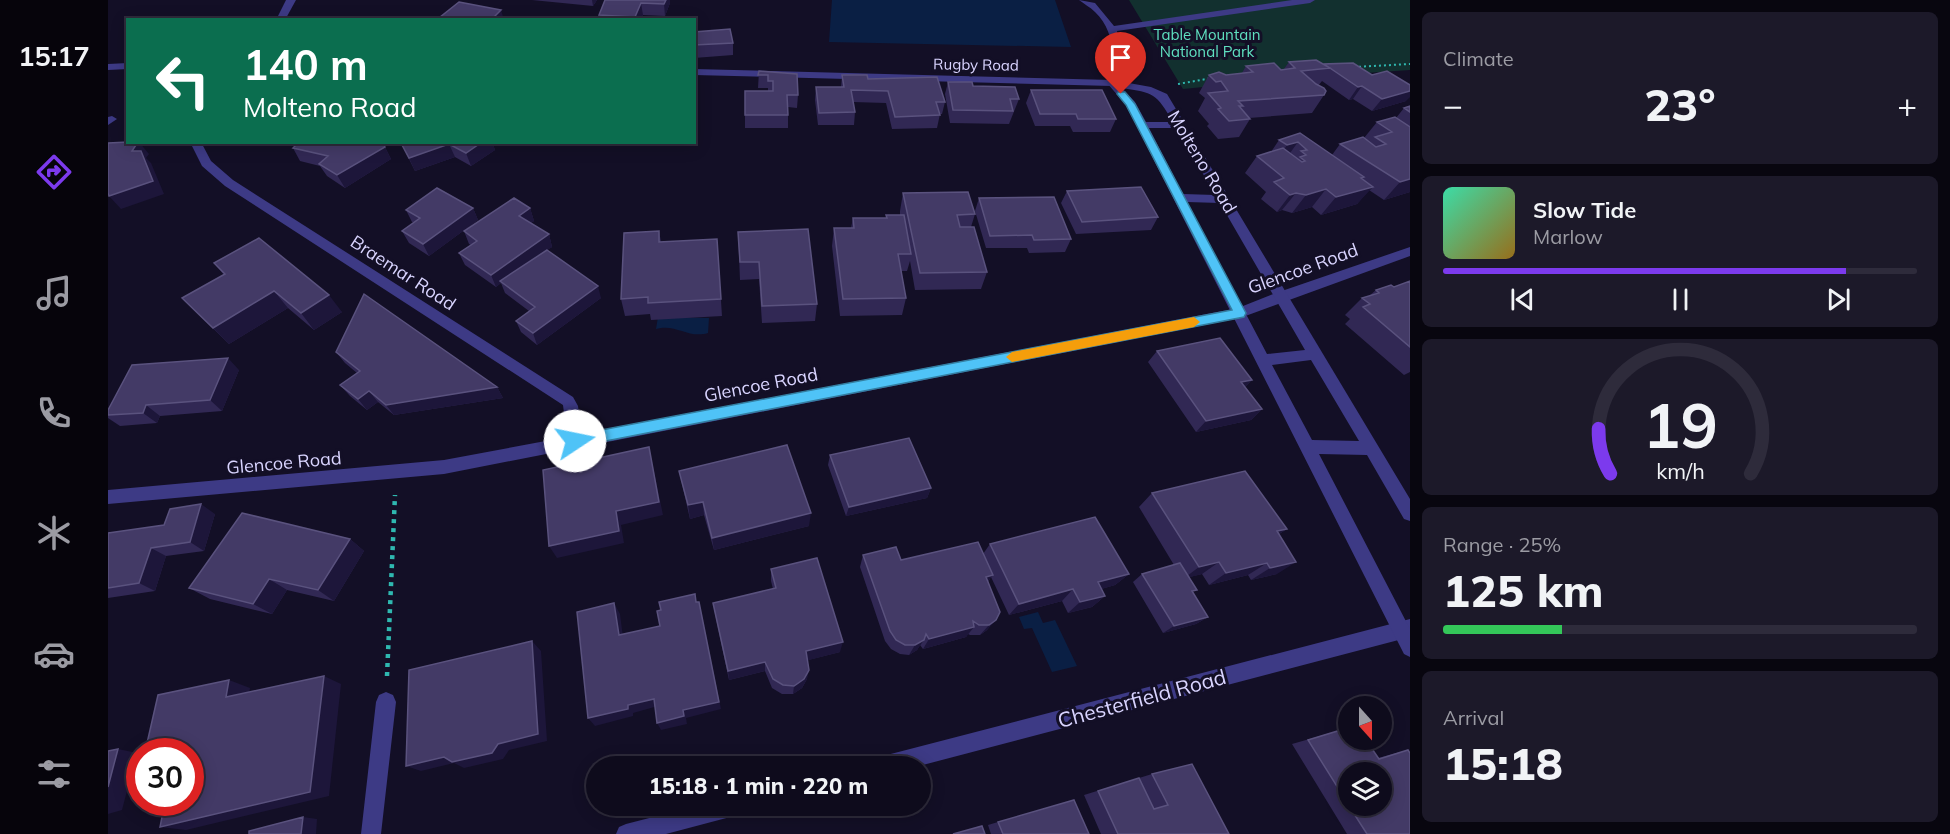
<!DOCTYPE html>
<html lang="en">
<head>
<meta charset="utf-8">
<style>
  :root { --surface:#0e0b1c; --page:#1c1929; --text:#f1f3f6; --muted:#9b9ba3; --line:#2e2b3b; --accent:#7c3aed }
  body { margin:0; font-family:Mulish,sans-serif; background:var(--page); color:var(--text); height:100vh; display:flex; flex-direction:column; font-size:22px; white-space:nowrap }
  * { box-sizing:border-box; margin:0 }
  p { font-size:20px; color:var(--muted) }
  .icon { flex:none; width:33px; height:33px; fill:none; stroke:currentColor; stroke-width:2; stroke-linecap:round; stroke-linejoin:round }
  .map { position:relative; flex:1; overflow:hidden }
  .drawer { display:flex; flex-direction:column; gap:12px; padding:12px; background:#08060f; width:540px }
  .drawer>* { flex:none }
  .guide { position:absolute; left:18px; top:18px; width:570px; height:126px; border-radius:0px; box-shadow:0 3px 15px #0003,0 0 0 2px var(--line); background:#0b6e4f; color:#fff; overflow:hidden }
  .needle { width:39px; rotate:159deg }
  .fabs { position:absolute; left:1230px; top:696px; display:grid; gap:12px }
  .fabs a { display:grid; place-items:center; width:54px; height:54px; border-radius:50%; background:var(--surface); box-shadow:0 3px 15px #0003,0 0 0 2px var(--line); font-size:30px }
  .speed { position:absolute; left:18px; top:738px; display:flex; gap:12px; font-size:30px; font-weight:700; text-align:center }
  .speed>* { display:grid; place-content:center; width:78px; height:78px; border-radius:50%; background:var(--surface); box-shadow:0 3px 15px #0003,0 0 0 2px var(--line); line-height:1 }
  .speed .limit { border:9px solid #d22; background:#fff; color:#111 }
  .pin { position:absolute; display:grid; place-items:center; width:51px; height:51px; color:#fff; margin:-62px -26px; border-radius:50% 50% 50% 0; rotate:-45deg; box-shadow:0 0 6px #0007 }
  .pin .icon { rotate:45deg }
  .me { position:absolute; width:66px; margin:-33px; rotate:79deg; stroke-linejoin:round; filter:drop-shadow(0 0 4px #0008) }
  .turn { display:flex; align-items:center; gap:21px; height:126px; padding:0 18px; font-size:27px }
  .turn .icon { width:78px; height:78px; stroke-width:2.5 }
  .turn b { display:block; font-size:42px; line-height:51px }
  .big { font-size:45px; font-weight:800; line-height:1.1 }
  .drawer .widget { flex:1; display:flex; flex-direction:column; justify-content:center; gap:9px; min-width:0; padding:0 21px; border-radius:9px; background:var(--page) }
  .drawer .dial { align-items:center; gap:0 }
  .dial svg { height:156px; overflow:visible; fill:none; stroke:var(--line); stroke-width:7; stroke-linecap:round; text-anchor:middle }
  .dial text { fill:var(--text); stroke:none }
  .song { display:flex; align-items:center; gap:18px }
  .cover { width:72px; height:72px; border-radius:9px; background:linear-gradient(135deg,hsl(160 70% 55%),hsl(40 70% 35%)) }
  .played { height:6px; border-radius:3px; background:linear-gradient(90deg,var(--accent) 85%,var(--line) 85%) }
  .keys { display:flex; justify-content:space-around; direction:ltr }
  .heat { display:flex; justify-content:space-between; align-items:center; font-size:33px; direction:ltr }
  .charge { height:9px; border-radius:4px; background:linear-gradient(90deg,#34c759 25%,var(--line) 0) }
  .trip { position:absolute; left:478px; top:756px; width:345px; height:60px; border-radius:30px; background:var(--surface); box-shadow:0 3px 15px #0003,0 0 0 2px var(--line); font-weight:800; line-height:60px; text-align:center }
  main { display:flex; flex:1; min-height:0 }
  .tabs { display:flex; flex-direction:column; width:108px; justify-content:space-around; align-items:center; background:#06040b; color:var(--muted) }
  .tabs .icon { width:42px; height:42px }
  .tabs .selected { color:var(--accent) }
  .tabs b { font-size:27px; color:var(--text) }
  .map>svg:first-child { display:block }
</style>
</head>
<body>
<main>
<nav class="tabs">
<b>15:17</b>
<svg class="icon selected" aria-label="directions" viewBox="0 0 24 24"><path d="M12 3l9 9-9 9-9-9zM9 14v-3h6M13 9l2 2-2 2"/></svg>
<svg class="icon" aria-label="music" viewBox="0 0 24 24"><path d="M9 18V5l10-2v13"/><circle cx="6" cy="18" r="3"/><circle cx="16" cy="16" r="3"/></svg>
<svg class="icon" aria-label="phone" viewBox="0 0 24 24"><path d="M5 4h4l2 5-3 2q2 4 5 5l2-3 5 2v4C11 20 4 13 5 4z"/></svg>
<svg class="icon" aria-label="climate" viewBox="0 0 24 24"><path d="M12 3v18M4 7l16 10M4 17L20 7"/></svg>
<svg class="icon" aria-label="car" viewBox="0 0 24 24"><path d="M5 17H2v-5l4-1 3-4h7l3 4 3 1v5h-3M9 17h6M6 11h13"/><circle cx="7" cy="17" r="2"/><circle cx="17" cy="17" r="2"/></svg>
<svg class="icon" aria-label="filters" viewBox="0 0 24 24"><path d="M4 7h16M4 17h16"/><circle cx="9" cy="7" r="2"/><circle cx="15" cy="17" r="2"/></svg>
</nav>
<div class="map">
<svg width="1302" height="834" viewBox="0 0 1302 834">
  <rect width="100%" height="100%" fill="#130f26"/>
  <path fill="#12302f" d="M1021,0H1302V70L1198,77L1075,89Z"/>
  <path fill="#0a1f44" d="M724,0H947L963,47L721,42Z
    M550,317L601,318L600,333C580,339 568,323 548,329Z
    M930,612L935,623L947,620L969,666L944,672L924,628L916,629L911,617Z"/>
  <g fill="none" stroke-linecap="round" stroke-linejoin="round">
    <path stroke="#2fb8b0" stroke-width="2" stroke-dasharray="2 3" stroke-linecap="butt" d="M1246,67L1302,64
      M1070,84L1104,78"/>
    <path stroke="#2fb8b0" stroke-width="4.5" stroke-dasharray="4 5" stroke-linecap="butt" d="M279,676L287,495"/>
    <path fill="#3d3a85" fill-rule="evenodd" d="M971,0L987,3L1006,26L1184,0H1207L1202,3L1009,31L1015,60L1009,83L1004,86L999,83C1007,58 1007,31 987,12C982,7 976,4 971,0Z
      M278,692L285,695L288,702L273,834H253L268,702L271,695Z"/>
    <path fill="#3d3a85" fill-rule="evenodd" d="M178,0H188L177,20H168Z
      M20,63V69L0,70V64Z
      M586,69L1004,80L1009,83L1004,86L586,75Z
      M4,116L9,119L0,125V117Z
      M82,142H93L103,161L125,180L465,397L470,406L474,434L1130,308L1168,293L1302,247V256L1132,318L336,474L0,504V490L336,460L459,437L455,405L117,186L94,166Z
      M1302,619V637L811,766H765L768,759L775,756Z
      M588,806H636L633,813L626,816L558,834H508L511,827L518,824Z"/>
    <path fill="#3d3a85" fill-rule="evenodd" d="M1004,80L1043,87L1059,94L1302,499V521L1296,519L1259,455L1211,454L1302,629V657L1296,654L1018,105L999,83ZM1014,88C1046,93 1048,93 1065,122H1038L1027,102ZM1041,128H1069L1107,195L1075,194ZM1079,202L1112,203L1197,350L1159,354ZM1203,360L1251,441L1204,440L1164,365Z"/>
  </g>
  <path fill="#312854" fill-rule="evenodd" d="M424,0H489L485,6Z
    M497,0L562,3L557,16L535,15L533,20H492L491,15Z
    M586,32L625,43V55L586,58Z
    M1181,62L1215,64L1298,101L1264,111L1245,99L1241,100L1214,81L1210,86L1216,95L1204,113L1141,118L1142,119L1131,137L1110,139L1099,126L1101,124L1090,111L1097,98L1091,93L1101,75H1118L1134,73L1138,66L1176,69Z
    M651,71L689,74L690,95L689,108L680,107V128H637V91H660V88H650Z
    M734,75L760,79L837,102L834,114H832L829,128L784,129L778,103L745,102L747,112L746,125H710L707,100L708,87H733Z
    M840,82L865,86L911,99L901,124L842,123L837,94Z
    M923,90L1008,119L1002,132H965L962,126H927L918,103Z
    M1302,106V192L1276,200L1261,190L1249,204L1213,215L1204,207L1184,213L1174,210L1169,212L1153,199L1158,192L1137,173L1149,156L1163,152L1171,140L1192,133L1224,155L1232,144L1256,138L1269,122L1288,118L1296,108Z
    M295,142H384L387,150L363,166L347,157L307,171L293,143Z
    M277,147L283,159L237,188L219,176L212,166L192,161L185,148Z
    M959,191L1050,217L1043,230L968,234L953,203Z
    M795,193L867,214L863,227L879,272L873,289L807,290L802,261L799,271H793L798,298L794,315L732,316L724,246L726,228H743L745,218H778V215H792V211Z
    M871,198L963,239L957,252L921,253L919,248H878L867,211Z
    M365,208L370,220L321,256L301,243L294,231L306,223L304,222L298,210Z
    M422,208L426,221L423,223L441,234L444,247L439,250L493,298L429,345L413,332L408,321L421,311L397,293L393,283L388,287L357,265L351,253L363,245L361,244L356,231Z
    M551,231L553,242L609,239L614,316L543,320L542,314L517,316L513,299Z
    M630,232L709,304L707,321L654,323L651,279L632,280Z
    M106,263L234,312L206,330L180,308L121,344L74,298L116,275Z
    M1302,281V372L1296,375L1237,324L1242,319L1237,315L1254,298L1261,296L1268,290L1286,287Z
    M1049,351L1144,380L1137,387L1154,409L1143,420L1088,432L1040,362Z
    M228,352L389,387L395,398L286,415L270,402L259,410L242,396L232,385L249,373L237,363Z
    M131,370L114,411L52,416L49,423L12,426L0,418V410Z
    M722,455L823,488L819,498L738,516L720,465Z
    M571,471L701,526L606,550L596,515L582,519Z
    M1044,493L1179,529L1171,534L1169,574L1143,580L1140,575L1101,585L1094,574L1081,577L1085,593L1100,617L1088,624L1055,633L1025,582L1034,574L1066,565L1031,507Z
    M107,514L96,551L58,556L47,591L0,598V533L56,525Z
    M242,539L256,551L226,601L179,590L164,614L102,599L81,588Z
    M882,544L1021,574L1007,585L993,589L997,596L984,607L960,613L954,601L901,615L883,577L880,582L892,612L879,630L872,635H862L860,634L858,637L815,649L812,645L809,650L801,655L792,654L783,649L777,641L752,567L755,555L793,560L875,554Z
    M663,569L732,652L700,660L699,679L694,688L685,694H674L664,688L657,671L621,680L607,614L605,603L665,589L663,581Z
    M1233,730L1240,742L1249,740L1270,758L1300,750L1302,834H1239L1184,744ZM1240,772L1274,806H1240Z
    M1044,774L1121,834H993L976,795Z
    M890,822L981,834H883L880,825Z"/>
  <path fill="#1d163a" d="M484,0H489L485,6Z
    M558,0H562V3L557,16L556,4Z
    M533,3L535,15L533,20H528L527,17Z
    M393,10L396,20H383Z
    M1254,86L1245,99L1241,100L1250,87Z
    M1302,91V97L1298,101L1264,111L1274,99Z
    M30,142H31L41,154L38,158L43,163L56,194L13,209L1,196Z
    M374,142H384L387,150L363,166L358,153Z
    M1190,142L1177,160L1167,163L1179,145Z
    M341,144L347,157L307,171L301,158Z
    M277,147L283,159L237,188L229,175Z
    M1256,177L1243,193L1265,187L1249,204L1213,215L1228,197L1253,178Z
    M1302,179V192L1276,200L1292,182Z
    M1218,189L1204,207L1184,213L1198,195Z
    M1188,193L1174,210L1169,212L1182,195Z
    M365,208L370,220L321,256L315,244Z
    M422,208L426,221L415,228L411,216Z
    M441,234L444,247L394,283L392,281L393,283L388,287L383,275Z
    M490,286L493,298L429,345L425,333Z
    M166,291L180,308L121,344L105,328Z
    M221,295L234,312L206,330L193,313Z
    M120,358L131,370L114,411L102,400Z
    M1144,380L1133,391V382Z
    M389,387L395,398L286,415L278,405Z
    M261,391L270,402L259,410L250,399Z
    M38,405L52,416L49,423L35,413Z
    M1154,409L1143,420L1088,432L1098,421Z
    M541,447L555,515L513,525L516,543L449,558L441,546L508,511Z
    M823,488L819,498L738,516L741,507Z
    M595,502L596,515L582,519L580,505Z
    M93,504L107,514L96,551L82,542Z
    M703,513L701,526L606,550L604,538Z
    M1179,529L1161,541L1169,531Z
    M242,539L256,551L226,601L210,590Z
    M43,548L58,556L47,591L31,583Z
    M1111,562L1094,574L1075,579L1091,567Z
    M1188,562L1169,574L1143,580L1162,568Z
    M1159,563L1140,575L1101,585L1118,573Z
    M1021,574L1007,585L977,594L990,582Z
    M885,575L876,586L878,577Z
    M161,579L179,590L164,614L145,604Z
    M965,589L954,601L901,615L911,604Z
    M997,596L984,607L960,613L972,602Z
    M591,602L613,709L578,718L579,724L553,730L549,723L575,710Z
    M506,603L512,614L516,645L511,635Z
    M1100,617L1088,624L1055,633L1066,626Z
    M888,620L879,630L872,635L881,625Z
    M866,627L858,637L815,649L821,639Z
    M816,640L809,650L801,655L807,645Z
    M424,641L433,651L439,741L401,750L395,759L356,768L346,763L313,771L298,766Z
    M735,642L732,652L697,661L698,651Z
    M657,662V671L621,680L620,671Z
    M701,670L699,679L694,688L685,694L686,686Z
    M216,676L233,684L221,796L78,830L52,827Z
    M121,680L142,688L139,705L118,697Z
    M546,699L550,706L525,713V716L487,726L480,718L520,705Z
    M10,749L29,753L14,810L0,814V787Z
    M195,817L209,819L208,834H193Z"/>
  <path fill="#433a66" stroke="#5a527e" stroke-width="1.5" d="M497,0H558L556,4L533,3L527,17L491,15Z
    M351,2L393,10L383,20H339L331,18Z
    M622,29L625,43L586,45V32Z
    M1208,60L1222,68L1193,71L1208,84L1216,88L1218,91L1216,95L1130,101L1135,106H1131L1142,119L1121,121L1110,109L1113,108L1100,93L1120,91L1113,81L1108,82L1101,75L1111,72L1118,75L1145,72L1138,66L1166,63L1173,70L1187,68L1181,62Z
    M1245,63L1264,75L1279,71L1302,85V91L1274,99L1254,86L1250,87L1216,64Z
    M651,71L689,74L690,95H679L680,115H637V91H665V81H660V75H650Z
    M734,75H759L760,79L829,77L837,102H828L832,115L787,117L780,91L743,90L747,112L711,113L708,87H736Z
    M840,82H864L865,86L907,87L911,99H902L905,111L845,110Z
    M923,90H994L1008,119H970L968,114H932Z
    M1302,106V112L1296,108Z
    M1287,117L1302,127V179L1292,182L1232,144L1255,137L1268,147L1278,144L1267,137L1284,132L1269,122Z
    M1192,133L1256,177L1253,178L1265,187L1228,197L1218,189L1198,195L1188,193L1182,195L1166,182L1176,178L1149,156L1175,148L1194,162L1197,161L1192,157L1198,155L1193,151L1199,150L1190,142L1179,145L1171,140Z
    M20,142H30L24,151H33L45,181L1,196L0,193V143Z
    M191,142H274L277,147L229,175L211,164L220,156L185,148Z
    M295,142H374L358,153L341,144L301,158L293,143Z
    M1033,187L1050,217L974,222L959,191Z
    M329,188L365,208L315,244L294,231L312,218L298,210Z
    M860,192L867,214L849,215L852,227H866L879,272L812,273L795,193Z
    M946,197L963,239L926,240L924,235L882,236L871,198Z
    M406,198L422,208L411,216L441,234L383,275L351,253L369,241L356,231Z
    M778,215H796L803,254H790L798,298L735,299L726,228H746L745,218H779Z
    M700,229L709,304L654,306L651,262H632L630,232Z
    M551,231V242L609,239L613,299L540,303V297L513,299L516,233Z
    M151,238L221,295L193,313L166,291L105,328L74,298L117,274L106,263Z
    M439,250L490,286L425,333L408,321L427,307L392,281Z
    M1302,281V347L1255,307L1262,304L1254,298L1271,293L1268,290L1283,285L1286,287Z
    M256,294L389,387L278,405L261,391L250,399L232,385L252,371L228,352Z
    M1112,338L1144,380L1133,382L1154,409L1098,421L1049,351Z
    M120,358L102,400L38,405L35,413L0,415V410L24,365Z
    M801,438L823,488L741,507L722,455Z
    M679,445L703,513L604,538L595,502L580,505L571,471Z
    M541,447L551,502L508,511L511,531L441,546L435,470Z
    M1137,471L1179,529L1169,531L1188,562L1162,568L1159,563L1118,573L1111,562L1091,567L1044,493Z
    M93,504L82,542L43,548L31,583L0,588V533L56,525L62,509Z
    M134,513L242,539L210,590L161,579L145,604L81,588Z
    M987,517L1021,574L990,582L997,596L972,602L965,589L911,604L882,544Z
    M870,542L885,575L878,577L892,612L888,620L881,625H871L865,621L866,627L821,639L818,634L816,640L807,645H797L788,640L782,631L755,555L788,547L793,560Z
    M709,558L735,642L698,651L701,670L696,679L686,686L675,685L665,679L657,662L620,671L605,603L668,588L663,569Z
    M1072,563L1089,590L1084,591L1100,617L1066,626L1034,574Z
    M587,594L588,602H591L611,702L575,710L576,716L549,723L546,699L520,705V709L480,718L469,612L506,603L511,635L552,626L549,611L553,610L551,602Z
    M424,641L430,734L390,744L384,753L344,762L336,757L298,766L301,670Z
    M216,676L202,792L52,827L57,802H82V752H37L50,695L121,680L118,697Z
    M1233,730L1241,742L1250,740H1258L1271,759L1300,750L1302,753V834H1259L1241,806H1274V772H1240V804L1200,740Z
    M10,749L0,787V751Z
    M1084,764L1121,834H1010L990,791L1031,778L1046,809L1060,805L1044,774Z
    M966,800L981,834H895L890,822Z
    M195,817L193,834H141V831Z
    M874,826L877,834H845Z"/>
  <path fill="#4fc3f7" stroke="#337fa1" stroke-width="1.5" d="M1010,92H1017L1027,104L1138,313L1136,317L467,447L462,445L460,441L462,437L467,435L1124,310L1018,105L1009,94Z"/>
  <path fill="#f59e0b" d="M1086,317L1092,322L1086,327L904,362L898,357L904,352Z"/>
  <g text-anchor="middle" stroke-width="6" stroke-linejoin="round" paint-order="stroke">
    <g font-size="15" fill="#5fe0c0" stroke="#130f26">
      <text x="1099" y="40">Table Mountain<tspan x="1099" dy="17">National Park</tspan></text>
    </g>
    <g font-size="15" fill="#d9d4ff" stroke="#130f26">
      <text transform="translate(868 65) rotate(1)" y="5">Rugby Road</text>
    </g>
    <g font-size="18" fill="#d9d4ff" stroke="#130f26">
      <text transform="translate(1094 162) rotate(59)" y="6">Molteno Road</text>
      <text transform="translate(1195 269) rotate(-20)" y="6">Glencoe Road</text>
      <text transform="translate(295 273) rotate(33)" y="6">Braemar Road</text>
      <text transform="translate(653 385) rotate(-11)" y="6">Glencoe Road</text>
      <text transform="translate(176 463) rotate(-5)" y="6">Glencoe Road</text>
    </g>
    <g font-size="21" fill="#d9d4ff" stroke="#130f26">
      <text transform="translate(1034 699) rotate(-15)" y="7">Chesterfield Road</text>
    </g>
  </g>
</svg>
<div class="fabs">
<a><svg class="needle" viewBox="-14 -14 28 28"><path d="M0-13l5 13h-10z" fill="#e53935"/><path d="M0 13l5-13h-10z" fill="#9b9ba3"/></svg></a>
<a><svg class="icon" aria-label="layers" viewBox="0 0 24 24"><path d="M12 4l9 5-9 5-9-5zM3 14l9 5 9-5"/></svg></a>
</div>
<div class="speed"><div class="limit">30</div></div>
<div class="pin" style="left:1013px;top:94px;background:#d93025"><svg class="icon" aria-label="arrive" viewBox="0 0 24 24"><path d="M6 21V4h12l-3 4 3 4H6"/></svg></div>
<svg class="me" style="left:467px;top:441px" viewBox="-20 -20 40 40"><circle r="19" fill="#fff"/><path d="M0-13L10 11 0 6-10 11z" fill="#4fc3f7"/></svg>
<div class="trip">15:18 · 1 min · 220 m</div>
<div class="guide">
<div class="turn"><svg class="icon" aria-label="left" viewBox="0 0 24 24"><path d="M17 20v-9H6M10 6l-5 5 5 5"/></svg><div><b>140 m</b>Molteno Road</div></div>
</div>
</div>
<section class="drawer">
<div class="widget"><p>Climate</p>
<div class="heat"><a>−</a><b class="big">23°</b><a>+</a></div>
</div>
<div class="widget">
<div class="song"><i class="cover"></i><div><b>Slow Tide</b><p>Marlow</p></div></div>
<div class="played"></div>
<div class="keys"><svg class="icon" aria-label="previous" viewBox="0 0 24 24"><path d="M18 5L8 12l10 7zM5 5v14"/></svg><svg class="icon" aria-label="pause" viewBox="0 0 24 24"><path d="M8 5v14M16 5v14"/></svg><svg class="icon" aria-label="next" viewBox="0 0 24 24"><path d="M6 5l10 7-10 7zM19 5v14"/></svg></div>
</div>
<div class="widget dial"><svg viewBox="0 0 100 80">
<path d="M14 69A42 42 0 1 1 86 69"/>
<path d="M14 69A42 42 0 0 1 8 46" stroke="#7c3aed"/>
<text x="50" y="56" font-size="32" font-weight="700">19</text>
<text x="50" y="72" font-size="11">km/h</text>
</svg></div>
<div class="widget"><p>Range · 25%</p><b class="big">125 km</b><div class="charge"></div></div>
<div class="widget"><p>Arrival</p><b class="big">15:18</b></div>
</section>
</main>
</body>
</html>
